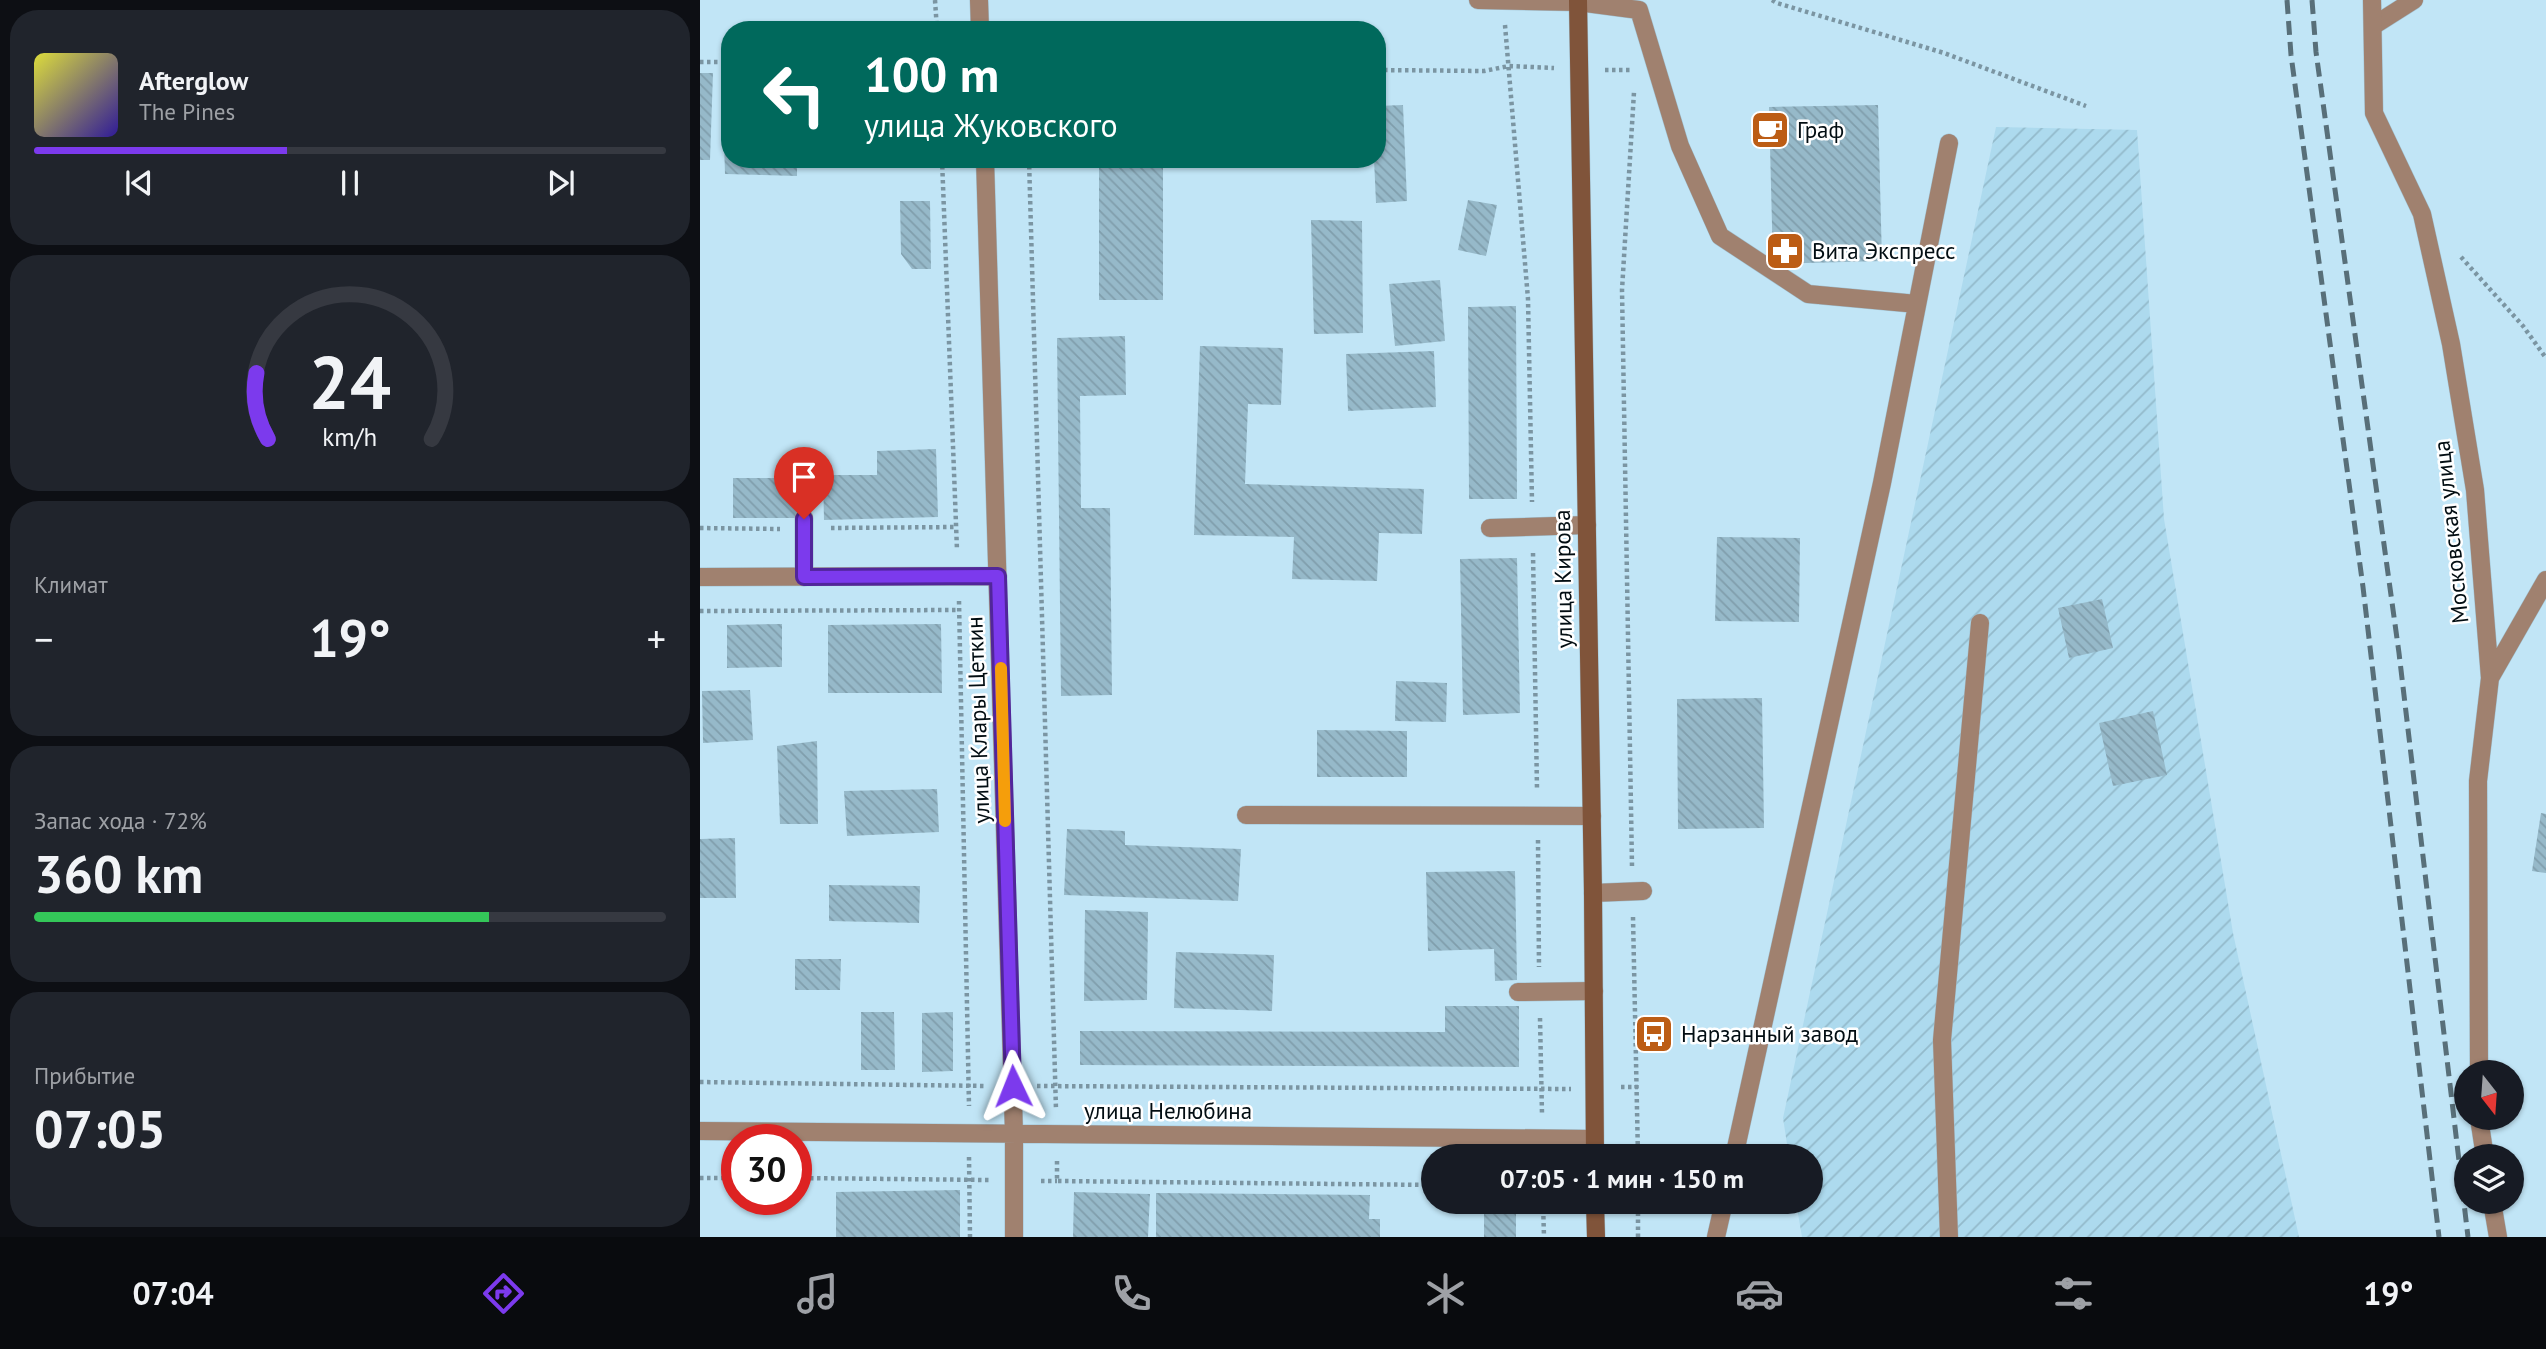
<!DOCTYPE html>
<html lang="ru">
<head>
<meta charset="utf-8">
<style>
  :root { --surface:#171b24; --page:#20242c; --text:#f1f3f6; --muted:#9ea1a6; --line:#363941; --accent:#7c3aed }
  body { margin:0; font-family:"PT Sans",sans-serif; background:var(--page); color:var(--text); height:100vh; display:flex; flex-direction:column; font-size:26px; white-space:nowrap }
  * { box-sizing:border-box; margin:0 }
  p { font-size:23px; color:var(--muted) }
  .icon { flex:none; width:38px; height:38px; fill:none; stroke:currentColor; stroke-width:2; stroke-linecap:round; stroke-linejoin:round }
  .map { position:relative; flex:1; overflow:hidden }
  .drawer { display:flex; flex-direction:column; gap:10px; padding:10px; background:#0d0f14; width:700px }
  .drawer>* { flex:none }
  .hud { position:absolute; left:21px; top:21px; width:665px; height:147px; border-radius:28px; box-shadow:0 2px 5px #0004; background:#00695c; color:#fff; overflow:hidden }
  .needle { width:46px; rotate:163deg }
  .fabs { position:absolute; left:1754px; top:1060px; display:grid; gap:14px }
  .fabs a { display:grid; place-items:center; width:70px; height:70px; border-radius:50%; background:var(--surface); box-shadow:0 2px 5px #0004; font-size:35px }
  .speed { position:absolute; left:21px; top:1124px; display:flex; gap:14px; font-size:35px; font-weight:700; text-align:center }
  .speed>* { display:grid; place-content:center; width:91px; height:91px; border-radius:50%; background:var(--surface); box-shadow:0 2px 5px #0004; line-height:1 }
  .speed .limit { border:10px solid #d22; background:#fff; color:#111 }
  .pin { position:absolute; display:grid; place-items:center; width:60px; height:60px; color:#fff; margin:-72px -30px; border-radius:50% 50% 50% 0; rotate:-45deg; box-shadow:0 0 7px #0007 }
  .pin .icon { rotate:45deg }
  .me { position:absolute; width:77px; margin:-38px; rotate:358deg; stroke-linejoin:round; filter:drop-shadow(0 0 5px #0008) }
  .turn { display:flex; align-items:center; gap:24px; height:147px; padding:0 28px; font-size:32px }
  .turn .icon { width:91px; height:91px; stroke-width:2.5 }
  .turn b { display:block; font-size:49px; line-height:60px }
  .big { font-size:52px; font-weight:600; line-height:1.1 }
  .drawer .card { flex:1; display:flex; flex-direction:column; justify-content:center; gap:10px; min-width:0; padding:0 24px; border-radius:28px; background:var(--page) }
  .drawer .dial { align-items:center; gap:0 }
  .dial svg { height:182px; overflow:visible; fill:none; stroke:var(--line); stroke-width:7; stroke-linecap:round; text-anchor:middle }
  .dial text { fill:var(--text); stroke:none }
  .song { display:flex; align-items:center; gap:21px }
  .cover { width:84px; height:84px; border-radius:10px; background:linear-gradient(135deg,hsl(60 70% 55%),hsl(250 70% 35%)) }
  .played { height:7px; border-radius:4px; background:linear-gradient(90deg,var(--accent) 40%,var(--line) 40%) }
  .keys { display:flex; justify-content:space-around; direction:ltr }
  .heat { display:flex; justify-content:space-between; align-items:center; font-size:38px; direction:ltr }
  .charge { height:10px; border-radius:5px; background:linear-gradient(90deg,#34c759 72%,var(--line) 0) }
  .trip { position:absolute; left:721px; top:1144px; width:402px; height:70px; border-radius:35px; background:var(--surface); box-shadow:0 2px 5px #0004; font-weight:600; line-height:70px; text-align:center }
  .dock { display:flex; height:112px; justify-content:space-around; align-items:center; background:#090b0e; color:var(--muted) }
  .dock .icon { width:49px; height:49px }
  .dock .current { color:var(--accent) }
  .dock b { font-size:32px; color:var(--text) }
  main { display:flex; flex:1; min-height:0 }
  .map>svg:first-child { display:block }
</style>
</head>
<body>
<main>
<section class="drawer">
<div class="card">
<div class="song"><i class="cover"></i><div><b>Afterglow</b><p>The Pines</p></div></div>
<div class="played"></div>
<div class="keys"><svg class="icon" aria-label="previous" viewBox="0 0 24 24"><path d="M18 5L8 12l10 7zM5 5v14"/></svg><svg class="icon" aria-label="pause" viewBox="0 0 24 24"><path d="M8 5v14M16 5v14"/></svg><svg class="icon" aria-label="next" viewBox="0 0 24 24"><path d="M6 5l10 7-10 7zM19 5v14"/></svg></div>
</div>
<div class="card dial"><svg viewBox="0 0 100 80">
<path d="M14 69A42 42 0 1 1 86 69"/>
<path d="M14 69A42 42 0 0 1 9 40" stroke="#7c3aed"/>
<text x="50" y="56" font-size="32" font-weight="700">24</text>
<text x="50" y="72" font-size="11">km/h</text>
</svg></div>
<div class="card"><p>Климат</p>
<div class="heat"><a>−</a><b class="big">19°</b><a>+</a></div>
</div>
<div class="card"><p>Запас хода · 72%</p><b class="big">360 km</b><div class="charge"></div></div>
<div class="card"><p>Прибытие</p><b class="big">07:05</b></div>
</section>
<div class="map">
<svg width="1846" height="1237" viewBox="0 0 1846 1237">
  <defs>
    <pattern id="industrial-furrows" width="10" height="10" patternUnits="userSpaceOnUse" patternTransform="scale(1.75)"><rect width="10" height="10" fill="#addaee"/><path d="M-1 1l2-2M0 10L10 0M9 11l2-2" fill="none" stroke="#93bacb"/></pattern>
    <pattern id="building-back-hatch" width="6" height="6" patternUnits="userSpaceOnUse" patternTransform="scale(1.75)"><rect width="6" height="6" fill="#96b9c9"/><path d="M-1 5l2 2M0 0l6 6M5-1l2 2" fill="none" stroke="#809eac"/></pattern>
  </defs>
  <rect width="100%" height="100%" fill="#c1e5f6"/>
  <path fill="url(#industrial-furrows)" d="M1296,127L1437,130L1464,519L1533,933L1599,1237H1102L1096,1202H1111V1157H1089L1083,1118Z"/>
  <path fill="url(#building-back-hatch)" d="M0,73H13L10,160H0Z
    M24,77H30V125H23Z
    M703,105L707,201L676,203L674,159H677V106Z
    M1178,105L1182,261L1073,264L1069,107Z
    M24,142H30V159H97V176L25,174Z
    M399,164H463V300H399Z
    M768,200L797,205L786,256L758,250Z
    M200,201H230L231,269H212L201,254Z
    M611,220L662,221L663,333L614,334Z
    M740,280L745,341L695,346L689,284Z
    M816,306L817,499H769L768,307Z
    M425,336L426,395L380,396L381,508H410L412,695L361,696L357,338Z
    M500,346L583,348L581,405L548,404L545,484L724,489L722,534L679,533L677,581L592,579L594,537L494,535Z
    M734,351L736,407L648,411L646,354Z
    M236,449L238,517L124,520L123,475H177V451Z
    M33,478H98L97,518H33Z
    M1017,537L1100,538L1099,622L1015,621Z
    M817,558L820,713L763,715L760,559Z
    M1402,599L1413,648L1369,658L1358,608Z
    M82,624V667L27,668V625Z
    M241,624L242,693H128V625Z
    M696,681L747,683L746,722L695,721Z
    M50,690L53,740L3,743L2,691Z
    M1062,698L1064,828L978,829L977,699Z
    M1453,711L1467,775L1413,786L1399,723Z
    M617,730L707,731V777H617Z
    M117,741L118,824H80L77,746Z
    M237,789L239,832L147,836L144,791Z
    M1841,813L1846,814V873L1832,871Z
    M367,829L425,831V845L541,849L538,901L364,895Z
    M35,838L36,898H0V839Z
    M815,871L817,980L795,981L794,949L728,951L726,872Z
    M129,885L220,886L219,923L129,921Z
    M385,910L448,912L447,1000L384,1001Z
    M476,952L574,955L572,1011L474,1008Z
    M95,959H141L140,990H95Z
    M745,1006H819V1067L380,1065V1031L745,1032Z
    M161,1012H194L195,1070H161Z
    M253,1012V1071L222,1072V1013Z
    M260,1190V1237H136V1192Z
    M374,1192L450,1194L448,1237H373Z
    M456,1193L670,1195L669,1219H680V1237H456Z
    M784,1202H816V1237H784Z"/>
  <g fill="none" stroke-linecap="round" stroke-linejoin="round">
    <defs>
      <path id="lane" d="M878,2L939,10L980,146L1020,236L1108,294L1217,304
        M1673,26L1714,0
        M790,528L887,525
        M104,577V518
        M546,815L892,816
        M893,893L943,891
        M818,992L894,991
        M1034,1157L1182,483L1249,143
        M1016,1237L1024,1202
        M1249,1237L1242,1040L1280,623"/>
      <path id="street" d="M279,0L280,30
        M778,0L878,2
        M1672,0L1674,113L1722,214L1751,344L1775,490L1790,678L1778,781L1779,1073
        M285,159L314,1134V1237
        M0,577L298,576
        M1790,678L1846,580
        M1779,1118L1785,1157
        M0,1131L894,1139
        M1792,1202L1798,1237"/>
      <path id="secondary" d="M878,0L893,893L895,1157
        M895,1202L896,1237"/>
    </defs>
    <use href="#lane" stroke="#a2c2d2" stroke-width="19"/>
    <use href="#street" stroke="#a2c2d2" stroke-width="19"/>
    <use href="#secondary" stroke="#a2c2d2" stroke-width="19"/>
    <path stroke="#7b95a2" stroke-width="4.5" stroke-dasharray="3.5 3.5" stroke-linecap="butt" d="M235,0L237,30
      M1072,0L1077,3L1244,53L1386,106
      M805,25L828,299L832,502
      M0,62H30
      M677,70L784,71L809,66L854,68
      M905,70H931
      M242,159L257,550
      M329,159L356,1110
      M1761,257L1823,326L1846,358
      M0,528L80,529
      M131,528L256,527
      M833,553L837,789
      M259,601L269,1106
      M0,611L259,610
      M838,840L839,967
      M932,866L922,290L934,92
      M933,917L938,1157
      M840,1018L842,1114
      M0,1082L286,1086
      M337,1086L871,1089
      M921,1087H938
      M269,1157L270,1237
      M357,1161V1181L733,1185
      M0,1178H37
      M96,1178L290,1180
      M341,1181H357
      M843,1202L844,1237
      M938,1237V1202"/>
    <use href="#lane" stroke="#a0816f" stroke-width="18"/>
    <use href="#street" stroke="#a0816f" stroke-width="18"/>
    <use href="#secondary" stroke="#80543a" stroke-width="18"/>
    <path stroke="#586f79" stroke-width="5" stroke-dasharray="14 7" stroke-linecap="butt" d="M1587,0L1591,55L1663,587L1739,1237
      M1612,0L1616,52L1699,653L1768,1237"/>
  </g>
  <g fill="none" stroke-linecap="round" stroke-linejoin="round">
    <defs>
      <path id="route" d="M104,519V577L298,576L313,1086"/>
    </defs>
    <use href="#route" stroke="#51269a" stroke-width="18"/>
    <use href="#route" stroke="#7c3aed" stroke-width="12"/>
    <path stroke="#f59e0b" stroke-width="12" d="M301,668L305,821"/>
  </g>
  <defs>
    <symbol id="cafe-square" viewBox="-11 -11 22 22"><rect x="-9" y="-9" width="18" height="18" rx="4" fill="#bc5d15" stroke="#fff"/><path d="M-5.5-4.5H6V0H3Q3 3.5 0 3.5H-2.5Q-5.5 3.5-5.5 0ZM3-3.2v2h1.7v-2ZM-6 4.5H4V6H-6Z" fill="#fff"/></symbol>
    <symbol id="pharmacy-square" viewBox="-11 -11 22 22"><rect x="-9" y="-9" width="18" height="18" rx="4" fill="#bc5d15" stroke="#fff"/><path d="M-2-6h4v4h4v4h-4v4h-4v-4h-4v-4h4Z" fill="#fff"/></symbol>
    <symbol id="bus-square" viewBox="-11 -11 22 22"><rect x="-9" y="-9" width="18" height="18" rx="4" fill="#bc5d15" stroke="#fff"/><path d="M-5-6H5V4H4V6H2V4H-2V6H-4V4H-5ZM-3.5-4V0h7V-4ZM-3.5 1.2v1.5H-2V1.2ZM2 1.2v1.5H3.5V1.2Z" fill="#fff"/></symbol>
  </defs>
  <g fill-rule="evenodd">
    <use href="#cafe-square" x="1048" y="108" width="44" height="44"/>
    <use href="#pharmacy-square" x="1063" y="229" width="44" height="44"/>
    <use href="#bus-square" x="932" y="1012" width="44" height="44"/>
  </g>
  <g text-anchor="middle" stroke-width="5" stroke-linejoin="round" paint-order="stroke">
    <g font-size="23" fill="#020d12" stroke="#fff" text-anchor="start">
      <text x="1097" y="138">Граф</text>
      <text x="1112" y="259">Вита Экспресс</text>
      <text x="981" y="1042">Нарзанный завод</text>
    </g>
    <g font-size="23" fill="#020d12" stroke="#fff">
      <text transform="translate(1751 532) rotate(-96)" y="8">Московская улица</text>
      <text transform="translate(863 579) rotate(-91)" y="8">улица Кирова</text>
      <text transform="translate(278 720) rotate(-92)" y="8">улица Клары Цеткин</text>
      <text x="468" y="1119">улица Нелюбина</text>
    </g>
  </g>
</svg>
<div class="fabs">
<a><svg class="needle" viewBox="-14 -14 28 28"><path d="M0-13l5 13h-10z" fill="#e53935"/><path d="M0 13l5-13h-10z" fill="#9ea1a6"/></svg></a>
<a><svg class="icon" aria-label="layers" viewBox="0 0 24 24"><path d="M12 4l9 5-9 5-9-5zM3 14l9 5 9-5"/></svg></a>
</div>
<div class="speed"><div class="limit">30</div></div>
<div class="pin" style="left:104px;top:519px;background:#d93025"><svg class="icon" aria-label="arrive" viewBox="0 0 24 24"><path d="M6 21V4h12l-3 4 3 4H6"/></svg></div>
<svg class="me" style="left:313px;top:1086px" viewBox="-20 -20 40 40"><path d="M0-17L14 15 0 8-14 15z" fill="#7c3aed" stroke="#fff" stroke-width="4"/></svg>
<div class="trip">07:05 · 1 мин · 150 m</div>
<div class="hud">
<div class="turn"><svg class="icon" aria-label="left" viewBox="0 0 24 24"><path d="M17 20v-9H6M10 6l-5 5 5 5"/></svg><div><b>100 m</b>улица Жуковского</div></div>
</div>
</div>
</main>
<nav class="dock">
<b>07:04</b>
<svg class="icon current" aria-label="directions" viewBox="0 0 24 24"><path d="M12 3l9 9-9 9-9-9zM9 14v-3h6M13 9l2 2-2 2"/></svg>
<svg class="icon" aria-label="music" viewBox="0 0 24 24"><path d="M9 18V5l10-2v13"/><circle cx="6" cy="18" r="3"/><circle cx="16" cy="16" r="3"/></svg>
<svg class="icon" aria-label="phone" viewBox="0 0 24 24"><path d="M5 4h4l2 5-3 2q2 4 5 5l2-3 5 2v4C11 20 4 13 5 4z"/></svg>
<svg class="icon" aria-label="climate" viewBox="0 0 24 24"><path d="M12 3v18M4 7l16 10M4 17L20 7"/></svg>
<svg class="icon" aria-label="car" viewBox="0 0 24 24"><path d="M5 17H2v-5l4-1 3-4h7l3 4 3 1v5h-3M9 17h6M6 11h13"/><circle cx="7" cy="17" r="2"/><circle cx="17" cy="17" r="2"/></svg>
<svg class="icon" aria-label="filters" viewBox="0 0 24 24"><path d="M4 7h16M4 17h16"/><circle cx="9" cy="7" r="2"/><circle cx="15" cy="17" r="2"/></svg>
<b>19°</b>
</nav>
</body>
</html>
